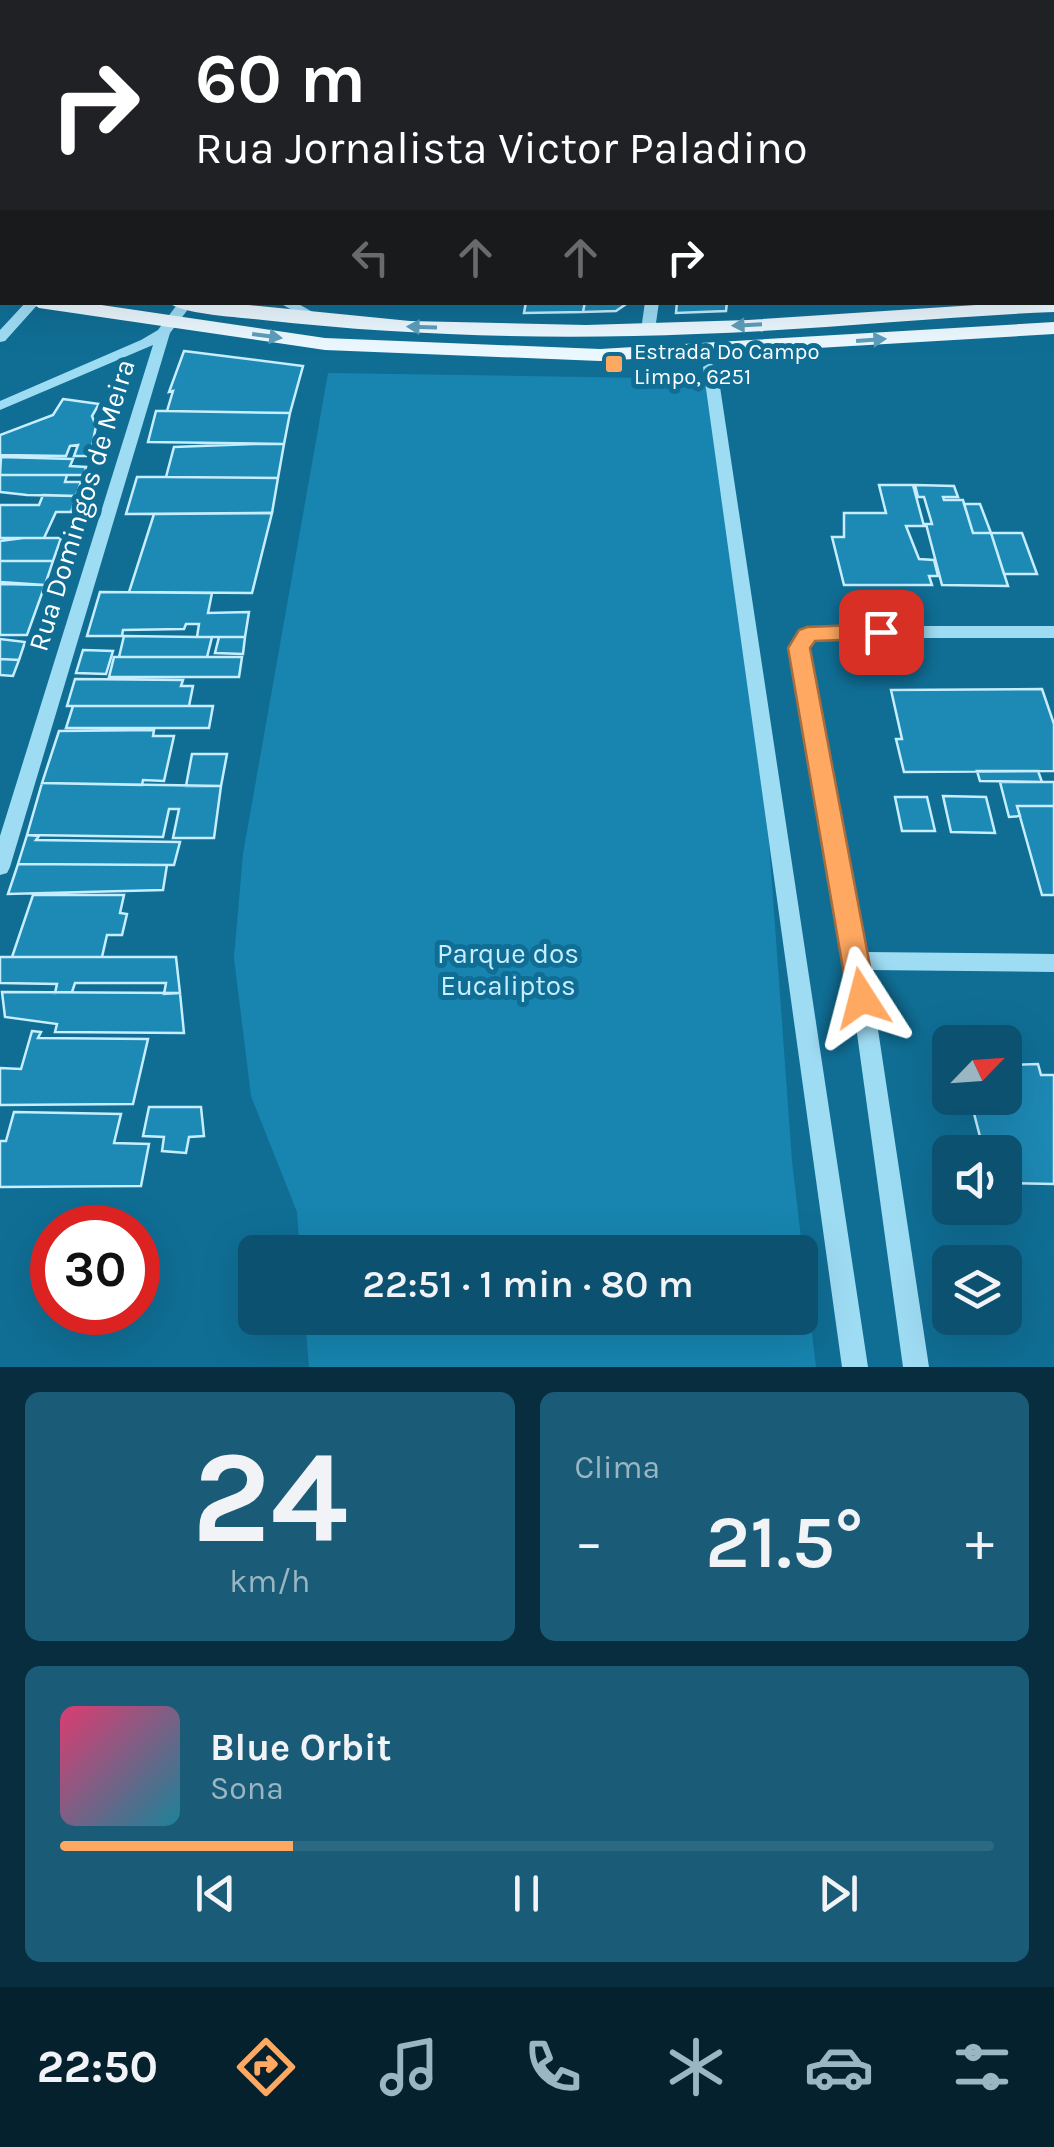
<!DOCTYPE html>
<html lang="pt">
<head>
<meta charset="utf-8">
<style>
  :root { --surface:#0c5270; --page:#1a5c78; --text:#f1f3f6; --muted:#9ab6c3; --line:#2c6983; --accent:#ffa861 }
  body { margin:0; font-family:Karla,sans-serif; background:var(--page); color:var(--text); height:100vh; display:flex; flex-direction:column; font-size:38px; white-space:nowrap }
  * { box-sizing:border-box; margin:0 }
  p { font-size:32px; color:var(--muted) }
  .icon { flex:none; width:55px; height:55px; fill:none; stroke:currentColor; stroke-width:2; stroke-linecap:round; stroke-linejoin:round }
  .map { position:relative; height:1367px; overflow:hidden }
  .sheet { display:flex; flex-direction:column; gap:25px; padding:25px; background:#072d3e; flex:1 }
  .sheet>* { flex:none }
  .top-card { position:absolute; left:0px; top:0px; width:1055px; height:305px; box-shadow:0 10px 40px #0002; background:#202124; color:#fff; overflow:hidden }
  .needle { width:65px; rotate:65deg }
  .controls { position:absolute; left:932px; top:1025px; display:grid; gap:20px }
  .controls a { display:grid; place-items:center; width:90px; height:90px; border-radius:15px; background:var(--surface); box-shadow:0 10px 40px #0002; font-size:50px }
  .speed { position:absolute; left:30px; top:1205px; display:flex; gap:20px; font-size:50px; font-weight:700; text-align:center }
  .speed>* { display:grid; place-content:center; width:130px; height:130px; border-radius:50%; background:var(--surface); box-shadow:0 10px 40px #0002; line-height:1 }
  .speed .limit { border:15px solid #d22; background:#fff; color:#111 }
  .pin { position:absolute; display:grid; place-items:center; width:85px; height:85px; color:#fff; margin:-42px; border-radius:20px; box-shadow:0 5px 15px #0006 }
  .me { position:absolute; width:110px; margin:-55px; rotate:351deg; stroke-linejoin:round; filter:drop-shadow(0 0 8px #0008) }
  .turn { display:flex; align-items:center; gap:35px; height:210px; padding:0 30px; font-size:45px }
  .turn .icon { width:130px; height:130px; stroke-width:2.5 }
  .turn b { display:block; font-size:70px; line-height:85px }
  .lanes { display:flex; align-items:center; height:95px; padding:0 30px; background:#0003; justify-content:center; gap:50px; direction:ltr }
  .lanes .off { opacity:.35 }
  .big { font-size:75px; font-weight:600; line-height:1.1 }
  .sheet .tile { flex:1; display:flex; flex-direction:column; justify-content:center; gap:15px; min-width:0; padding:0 35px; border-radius:15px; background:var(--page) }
  .sheet .dial { align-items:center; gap:0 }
  .dial b { font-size:130px; line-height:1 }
  .song { display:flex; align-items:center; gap:30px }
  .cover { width:120px; height:120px; border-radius:15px; background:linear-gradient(135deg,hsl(340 70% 55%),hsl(190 70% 35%)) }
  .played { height:10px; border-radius:5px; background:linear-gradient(90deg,var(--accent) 25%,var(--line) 25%) }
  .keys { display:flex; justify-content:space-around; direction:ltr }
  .heat { display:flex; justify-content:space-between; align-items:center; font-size:55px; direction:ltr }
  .sheet .tiles { flex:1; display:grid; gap:25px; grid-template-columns:1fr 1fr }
  .tile:last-child { grid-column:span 2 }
  .trip { position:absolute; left:238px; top:1235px; width:580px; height:100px; border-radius:15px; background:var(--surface); box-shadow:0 10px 40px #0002; font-weight:600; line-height:100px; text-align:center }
  .dock { display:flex; height:160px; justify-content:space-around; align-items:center; background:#05212d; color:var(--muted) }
  .dock .icon { width:70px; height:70px }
  .dock .selected { color:var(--accent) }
  .dock b { font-size:45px; color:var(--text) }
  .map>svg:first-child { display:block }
</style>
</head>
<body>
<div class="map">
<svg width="1054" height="1367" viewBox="0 0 1054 1367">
  <rect width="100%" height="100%" fill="#106e95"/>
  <path fill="#1785b0" d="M328,373L709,379L769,843L792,1161L816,1367H309L305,1318H800V1252H300L297,1212L251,1096L234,958L243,854Z"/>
  <path fill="#095171" stroke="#90dbf7" stroke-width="2.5" d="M0,0H581L2,2V188Z"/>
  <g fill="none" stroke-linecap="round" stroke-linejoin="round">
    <path fill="#90dbf7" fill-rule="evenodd" d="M721,0L718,2H710L712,0Z"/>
  </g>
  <path fill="#1d89b5" stroke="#c6eefe" stroke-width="2.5" d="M585,302L583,312L524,313L526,302Z
    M585,302H629L616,311L583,312Z
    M677,302H727L726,311L676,313Z
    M184,351L303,366L290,413L167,411L173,391L169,392Z
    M63,399L99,404L92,416L96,426L90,456H74L78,445L70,446L66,456L0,455V435L53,415Z
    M156,411H167L290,413L284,444L148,442Z
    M253,444H284L278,478L166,477L174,447Z
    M1,457L73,459L70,466L86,467L84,475H0Z
    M0,475H67L65,482H81L76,496L27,495L0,492Z
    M137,477H166L278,478L272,513L126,514Z
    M879,485H913L924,526H906L919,559L934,560L938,576H929L932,585H844L832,537H844V513H886Z
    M915,485L954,486L958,497H943L944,500H963L973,533H991L1008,586L942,585L926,524H932L924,497H918Z
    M43,495L76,496L71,512H56L44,538H0V505H39Z
    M964,504H980L991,533H973Z
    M272,513L252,593L129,592L154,514Z
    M991,533H1022L1037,574H1004Z
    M23,538H61L53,561H0V541Z
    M0,561H53L45,585L0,582Z
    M0,584L45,585L27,635H0Z
    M100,592L212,593L208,613L249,612L245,637H197L199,624H186L184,629L123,630L122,636H87Z
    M124,636L197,637H212L207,657H119Z
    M219,637H245L243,654L215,653Z
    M0,639L25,642L19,660L0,659Z
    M83,650L113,651L106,674L76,673Z
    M114,657H242L239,677H109Z
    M0,659L19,660L13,676L0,675Z
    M75,679L183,680L181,686H193L189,706H67Z
    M1042,689L1054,724V771L904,772L896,739H902L891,690Z
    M73,706H213L209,728H66Z
    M154,730L153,736H174L164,781L143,780L142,785L42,783L59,731Z
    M192,754H227L221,786H186Z
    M977,771H1038L1042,782L980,781Z
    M1000,782H1054V806H1017L1020,816L1009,817Z
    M42,783L221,786L214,838H173L179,809H169L163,837L27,835Z
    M943,796L986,797L995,833L951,832Z
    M895,797H927L935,831H902Z
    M1017,806H1054V895H1042Z
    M27,835L39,836L36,840L180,842L174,865L18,864Z
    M18,864L167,865L163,890L8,894Z
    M33,895H124L120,913L127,914L122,935H107L102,957H12Z
    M0,957H176L180,993L164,994L166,983H75L72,992L55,993L57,984L0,983Z
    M2,992L180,993L184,1033L55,1032L57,1024L5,1017Z
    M32,1031L41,1032L38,1038L148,1039L133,1104L0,1105V1068L21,1069Z
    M1038,1064L1041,1075H1054V1184L1005,1183V1152H984L970,1098H1005V1065Z
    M149,1107H201L204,1136L189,1137L186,1153L162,1151L164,1137L143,1136Z
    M14,1112L121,1114L114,1143L149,1144L141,1186L0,1187V1141H6Z"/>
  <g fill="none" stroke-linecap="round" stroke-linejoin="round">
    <path fill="#9edcf4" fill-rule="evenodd" d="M900,0H987L988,2H903Z
      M1052,15H1054V21H1052Z
      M1052,45H1054V51H1052Z
      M1052,153H1054V159H1052Z
      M26,302H40L5,341L0,342V330Z
      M179,302L192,304L170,333L10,867L7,873L0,875V836L153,345L0,410V401L141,340L158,330Z
      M278,302H295L325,319L318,323L313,322Z
      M645,302H659L655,330L648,334L641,330Z
      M710,363L717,367L868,1367H842L703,367Z
      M824,626H1054V638H824L813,640L808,648L866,952L1054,954V972L869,970L929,1367H903L847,961L790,648L801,631Z"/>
    <path fill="#ebf8ff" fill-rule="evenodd" d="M0,270L2,271V283L0,282Z
      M0,291H2V303H0Z
      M1054,300V312C935,317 816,330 697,334C552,340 407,336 263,320C240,317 184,315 167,302H218L410,321L586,325L748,320Z
      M30,302H81L325,338L600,349L1054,322V334L600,361L325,350L39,308Z"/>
  </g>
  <defs><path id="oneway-solid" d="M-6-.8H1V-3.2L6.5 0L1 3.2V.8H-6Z" transform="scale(2.5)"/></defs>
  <g fill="#5d9eba">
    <use href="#oneway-solid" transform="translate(747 325) rotate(177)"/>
    <use href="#oneway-solid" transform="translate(422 327) rotate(-178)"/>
    <use href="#oneway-solid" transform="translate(267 336) rotate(8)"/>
    <use href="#oneway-solid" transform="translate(871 340) rotate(-4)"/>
  </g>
  <path fill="#ffa861" stroke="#a66d3f" stroke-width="2.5" d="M881,624L892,632L889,638L815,641L810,648L876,998L872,1007L862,1010L852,1007L848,998L788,648L799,630L807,627Z"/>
  <rect fill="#ffa861" stroke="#106e95" stroke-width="4" x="604" y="354" width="20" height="20" rx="5"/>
  <g text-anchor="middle" stroke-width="10" stroke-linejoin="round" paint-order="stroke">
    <g font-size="22" fill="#fff" stroke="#106e95" text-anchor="start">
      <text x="634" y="359">Estrada Do Campo<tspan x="634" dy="25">Limpo, 6251</tspan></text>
    </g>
    <g font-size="28" fill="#fff" stroke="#106e95">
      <text transform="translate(81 505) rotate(-73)" y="10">Rua Domingos de Meira</text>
    </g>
    <g font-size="28" fill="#c6eefe" stroke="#106e95">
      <text x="508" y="963">Parque dos<tspan x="508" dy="32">Eucaliptos</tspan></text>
    </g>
  </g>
</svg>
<div class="controls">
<a><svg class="needle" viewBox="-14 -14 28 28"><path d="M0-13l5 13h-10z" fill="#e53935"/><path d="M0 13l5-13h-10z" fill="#9ab6c3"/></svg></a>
<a><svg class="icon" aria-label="sound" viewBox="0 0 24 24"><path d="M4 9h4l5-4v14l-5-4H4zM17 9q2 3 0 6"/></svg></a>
<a><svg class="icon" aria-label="layers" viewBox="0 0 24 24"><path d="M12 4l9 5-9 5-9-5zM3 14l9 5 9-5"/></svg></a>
</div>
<div class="speed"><div class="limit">30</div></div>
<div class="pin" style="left:881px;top:632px;background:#d93025"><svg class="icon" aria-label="arrive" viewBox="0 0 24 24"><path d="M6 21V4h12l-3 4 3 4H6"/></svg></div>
<svg class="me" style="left:862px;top:998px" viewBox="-20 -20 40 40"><path d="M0-17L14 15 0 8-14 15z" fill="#ffa861" stroke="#fff" stroke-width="4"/></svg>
<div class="trip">22:51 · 1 min · 80 m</div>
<div class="top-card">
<div class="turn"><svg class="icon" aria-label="right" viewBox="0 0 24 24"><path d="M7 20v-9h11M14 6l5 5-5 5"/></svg><div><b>60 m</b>Rua Jornalista Victor Paladino</div></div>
<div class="lanes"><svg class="icon off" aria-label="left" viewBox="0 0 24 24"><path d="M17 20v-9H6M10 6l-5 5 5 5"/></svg><svg class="icon off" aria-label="ahead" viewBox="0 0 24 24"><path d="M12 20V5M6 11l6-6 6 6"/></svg><svg class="icon off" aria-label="ahead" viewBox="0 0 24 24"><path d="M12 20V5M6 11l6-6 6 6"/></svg><svg class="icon" aria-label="right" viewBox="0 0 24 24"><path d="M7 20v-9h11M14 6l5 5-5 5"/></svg></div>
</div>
</div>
<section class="sheet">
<div class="tiles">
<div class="tile dial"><b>24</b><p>km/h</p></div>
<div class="tile"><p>Clima</p>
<div class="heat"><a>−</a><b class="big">21.5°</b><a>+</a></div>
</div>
<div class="tile">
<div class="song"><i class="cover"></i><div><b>Blue Orbit</b><p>Sona</p></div></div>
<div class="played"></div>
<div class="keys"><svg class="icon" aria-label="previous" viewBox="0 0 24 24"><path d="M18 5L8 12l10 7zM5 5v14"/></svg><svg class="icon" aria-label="pause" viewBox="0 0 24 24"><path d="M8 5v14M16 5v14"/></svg><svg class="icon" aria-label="next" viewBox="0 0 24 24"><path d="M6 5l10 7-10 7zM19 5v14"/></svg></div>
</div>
</div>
</section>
<nav class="dock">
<b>22:50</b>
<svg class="icon selected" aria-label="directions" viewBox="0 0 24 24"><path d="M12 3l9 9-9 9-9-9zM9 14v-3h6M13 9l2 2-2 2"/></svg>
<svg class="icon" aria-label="music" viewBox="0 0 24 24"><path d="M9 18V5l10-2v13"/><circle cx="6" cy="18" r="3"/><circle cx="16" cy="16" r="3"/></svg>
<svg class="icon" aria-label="phone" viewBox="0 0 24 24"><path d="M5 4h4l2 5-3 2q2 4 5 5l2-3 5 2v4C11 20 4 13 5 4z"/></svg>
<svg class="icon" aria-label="climate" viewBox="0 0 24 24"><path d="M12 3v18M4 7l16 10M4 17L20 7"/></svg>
<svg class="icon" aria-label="car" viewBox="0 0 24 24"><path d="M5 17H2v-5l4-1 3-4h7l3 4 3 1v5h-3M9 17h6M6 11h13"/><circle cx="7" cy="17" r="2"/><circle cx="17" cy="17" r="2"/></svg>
<svg class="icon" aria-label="filters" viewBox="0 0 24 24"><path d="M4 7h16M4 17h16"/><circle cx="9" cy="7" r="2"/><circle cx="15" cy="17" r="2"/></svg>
</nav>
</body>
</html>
